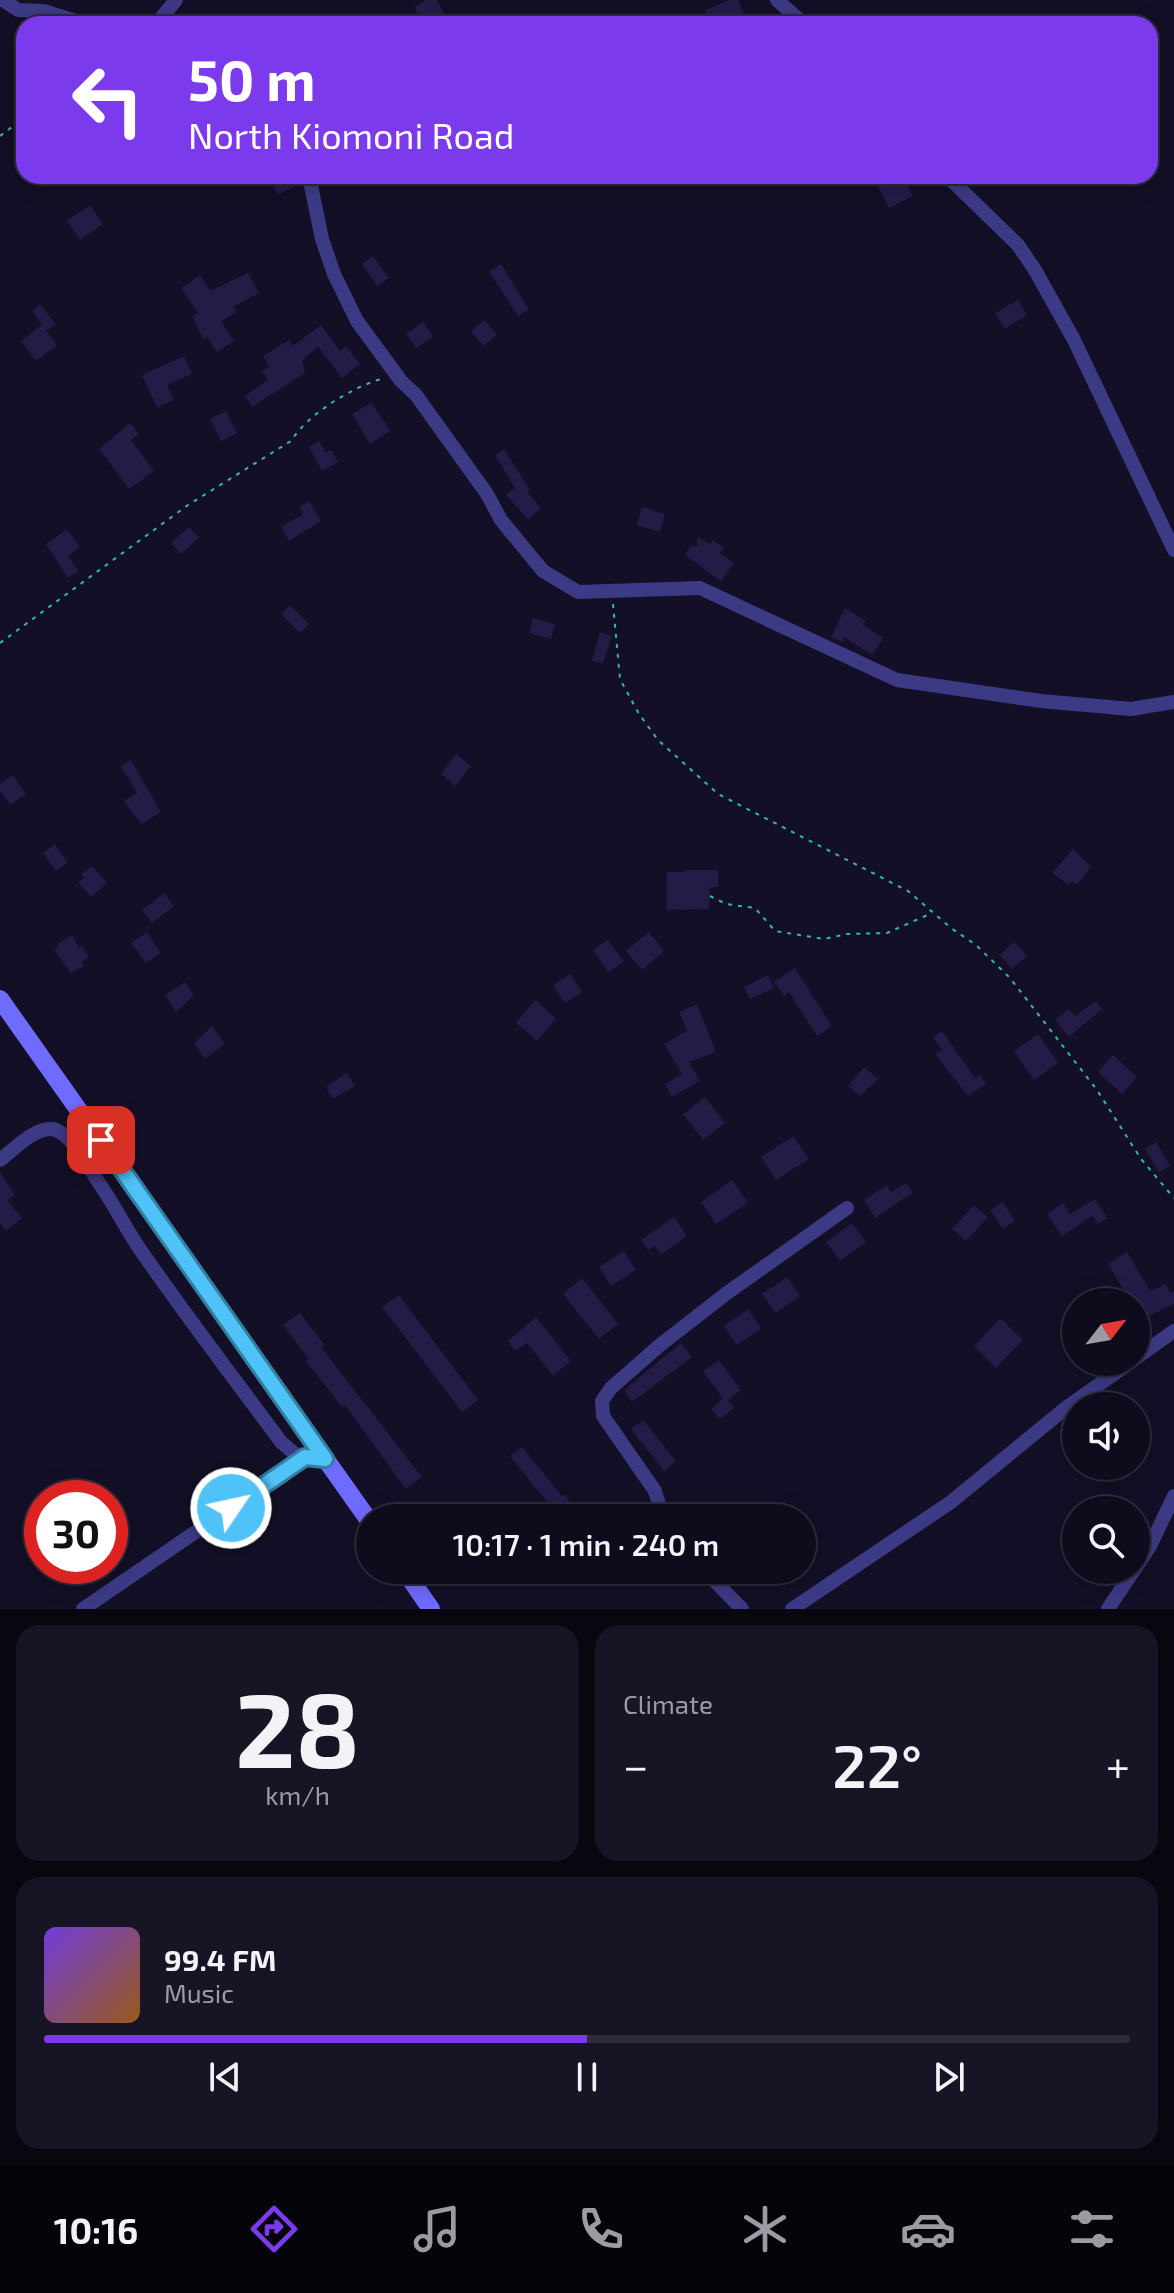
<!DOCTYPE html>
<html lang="en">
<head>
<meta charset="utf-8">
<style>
  :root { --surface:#0e0b1c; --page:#171425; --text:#f1f3f6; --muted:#9b9ba3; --line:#2e2b3b; --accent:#7c3aed }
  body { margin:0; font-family:"Exo 2",sans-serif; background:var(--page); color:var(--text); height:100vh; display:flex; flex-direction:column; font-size:30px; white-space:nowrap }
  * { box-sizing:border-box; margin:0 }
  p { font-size:26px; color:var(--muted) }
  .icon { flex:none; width:44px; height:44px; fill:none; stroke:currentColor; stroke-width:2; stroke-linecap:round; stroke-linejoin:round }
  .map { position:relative; height:1609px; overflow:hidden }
  .drawer { display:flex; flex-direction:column; gap:16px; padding:16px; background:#08060f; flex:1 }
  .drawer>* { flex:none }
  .guide { position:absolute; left:16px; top:16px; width:1142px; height:168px; border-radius:24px; box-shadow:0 4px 20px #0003,0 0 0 2px var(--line); background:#7c3aed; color:#fff; overflow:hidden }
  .needle { width:52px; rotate:59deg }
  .tools { position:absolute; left:1062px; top:1288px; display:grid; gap:16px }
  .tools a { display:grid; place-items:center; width:88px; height:88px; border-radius:50%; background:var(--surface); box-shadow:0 4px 20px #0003,0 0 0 2px var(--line); font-size:40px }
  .speed { position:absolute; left:24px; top:1480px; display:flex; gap:16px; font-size:40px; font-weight:700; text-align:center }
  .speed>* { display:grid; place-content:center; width:104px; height:104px; border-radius:50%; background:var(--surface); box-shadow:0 4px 20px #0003,0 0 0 2px var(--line); line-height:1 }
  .speed .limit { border:12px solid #d22; background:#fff; color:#111 }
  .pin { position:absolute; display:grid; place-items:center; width:68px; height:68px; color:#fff; margin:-34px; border-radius:16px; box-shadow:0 4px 12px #0006 }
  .me { position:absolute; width:88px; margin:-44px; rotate:56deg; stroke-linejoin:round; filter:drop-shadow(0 0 6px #0008) }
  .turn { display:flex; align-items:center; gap:28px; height:168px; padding:0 40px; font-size:36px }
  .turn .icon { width:104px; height:104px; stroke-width:2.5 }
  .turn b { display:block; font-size:56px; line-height:68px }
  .big { font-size:60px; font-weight:600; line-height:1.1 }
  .drawer .card { flex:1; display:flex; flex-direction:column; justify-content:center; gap:12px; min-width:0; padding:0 28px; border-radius:24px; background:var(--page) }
  .drawer .dial { align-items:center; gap:0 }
  .dial b { font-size:104px; line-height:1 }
  .song { display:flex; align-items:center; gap:24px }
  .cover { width:96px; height:96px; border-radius:12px; background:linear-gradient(135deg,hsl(260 70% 55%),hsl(30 70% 35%)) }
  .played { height:8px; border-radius:4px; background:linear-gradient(90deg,var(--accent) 50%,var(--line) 50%) }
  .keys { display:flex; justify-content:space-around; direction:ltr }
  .heat { display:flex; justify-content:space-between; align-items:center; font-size:44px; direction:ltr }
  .drawer .tiles { flex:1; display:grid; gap:16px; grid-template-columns:1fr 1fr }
  .card:last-child { grid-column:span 2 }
  .trip { position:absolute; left:356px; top:1504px; width:460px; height:80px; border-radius:40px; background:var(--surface); box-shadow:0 4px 20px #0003,0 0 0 2px var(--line); font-weight:600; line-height:80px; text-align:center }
  .menu { display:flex; height:128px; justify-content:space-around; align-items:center; background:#06040b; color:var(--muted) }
  .menu .icon { width:56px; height:56px }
  .menu .on { color:var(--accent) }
  .menu b { font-size:36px; color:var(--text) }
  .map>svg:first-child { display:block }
</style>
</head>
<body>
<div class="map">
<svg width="1174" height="1609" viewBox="0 0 1174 1609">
  <rect width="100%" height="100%" fill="#130f26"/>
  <path fill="#241b47" d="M426,0H436L449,20L443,24H425L414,8Z
    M730,0H738L748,24H711L705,10Z
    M268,176H299L300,183L278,195Z
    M900,176H903L913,196L889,208L878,187Z
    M90,205L103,224L80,240L67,221Z
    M373,256L389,278L377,286L362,264Z
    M501,264L529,310L518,316L489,272Z
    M248,273L259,293L233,307L236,313L221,321L234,341L217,352L207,337L203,339L192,316L198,313L181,288L200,275L210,291Z
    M1018,300L1027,315L1005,329L995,313Z
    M40,304L56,325L46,330L57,345L36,361L21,341L42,324L32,311Z
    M485,320L497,335L483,346L471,331Z
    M423,322L433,336L416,348L406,334Z
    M321,325L340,351L346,346L360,364L342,378L318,347L302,360L305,373L252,407L245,396L268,380L262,371L269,367L263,356L289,340L293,346Z
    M184,356L192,374L167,385L174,400L157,408L142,375Z
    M371,403L391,431L370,444L352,414Z
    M226,411L237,433L221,441L210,419Z
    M130,423L139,434L131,440L154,471L129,489L99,449Z
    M319,441L326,453L331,450L338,462L322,471L309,447Z
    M504,449L530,490L527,492L541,508L528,519L506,495L515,488L495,455Z
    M309,501L321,521L289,541L281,527L303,514L299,507Z
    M642,507L665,514L660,532L637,525Z
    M189,527L199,537L181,554L171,543Z
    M67,529L80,547L68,556L78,571L68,578L46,544Z
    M697,537L710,544L713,540L724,548L720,553L734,563L721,581L685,555L690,546H697Z
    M290,605L309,624L300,633L281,614Z
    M845,608L866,621L863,625L883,638L872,655L844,637L842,642L831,637Z
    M533,618L555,624L551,639L529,633Z
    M600,632L612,636L603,663L592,661Z
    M456,754L471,766L455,786L441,774Z
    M131,760L161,812L141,824L124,801L137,793L121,766Z
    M13,775L26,794L10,805L0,791V784Z
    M55,844L68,863L56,871L43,853Z
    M1073,849L1091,866L1077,885L1072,881L1069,885L1052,873Z
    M92,866L107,883L91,897L78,882L84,878L81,874Z
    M684,870H718V887H710L709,909L666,910L667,872H684Z
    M164,893L174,906L152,923L142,910Z
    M147,932L161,953L146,963L131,943Z
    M649,932L664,951L642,970L626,951Z
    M72,935L79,948L82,946L89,957L82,962L84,966L71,973L54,950L59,947L57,944Z
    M608,940L624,962L608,972L593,950Z
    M1014,942L1027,956L1012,969L1000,955Z
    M795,968L832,1026L817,1036L789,992L784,996L774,982Z
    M570,974L582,992L565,1003L553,985Z
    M768,975L774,988L750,999L744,987Z
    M185,982L194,995L176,1012L165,995Z
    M535,1000L556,1018L537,1041L516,1023Z
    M1096,1001L1102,1009L1069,1037L1055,1020L1068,1009L1075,1016Z
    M697,1004L716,1052L689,1062L700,1081L672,1097L665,1084L682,1074L664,1044L687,1031L679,1012Z
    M212,1026L225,1044L205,1059L194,1043Z
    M942,1031L975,1078L980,1075L986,1084L968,1096L935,1054L942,1050L933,1037Z
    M1038,1034L1058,1063L1034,1080L1014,1051Z
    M1113,1055L1137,1077L1122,1094L1098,1072Z
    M864,1067L878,1079L860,1096L848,1086Z
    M347,1073L355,1086L333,1099L326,1087Z
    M705,1097L725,1123L703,1140L683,1114Z
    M793,1136L809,1159L776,1180L761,1157Z
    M1156,1142L1170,1166L1159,1172L1145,1149Z
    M0,1172L15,1195L7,1200L22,1218L6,1231L0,1223Z
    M732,1180L748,1203L716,1224L701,1202Z
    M906,1183L913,1192L875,1218L864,1200L887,1185L891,1192Z
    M1095,1199L1107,1218L1098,1224L1092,1216L1062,1236L1047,1214L1063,1203L1070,1214Z
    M1003,1202L1015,1221L1003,1229L990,1210Z
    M974,1205L988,1217L966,1241L952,1229Z
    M674,1217L687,1236L661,1254L655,1246L648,1250L641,1240Z
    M852,1223L866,1242L840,1261L826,1242Z
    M624,1251L636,1270L611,1286L599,1267Z
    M1127,1252L1150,1291L1166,1284L1170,1293L1174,1291V1304L1136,1322V1302H1125L1120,1293L1124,1291L1108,1264Z
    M787,1277L800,1296L776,1313L762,1294Z
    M582,1278L618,1324L599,1339L563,1294Z
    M399,1295L478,1400L462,1412L382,1307Z
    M748,1309L761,1328L737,1345L724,1326Z
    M300,1313L324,1344L321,1347L422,1477L406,1489L345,1405L342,1407L306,1361L309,1359L283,1325Z
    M536,1317L571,1361L553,1376L527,1343L515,1351L508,1341Z
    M1000,1318L1023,1340L996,1368L974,1346Z
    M681,1343L692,1357L632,1402L624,1390Z
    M719,1360L741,1390L728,1400L734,1408L720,1419L711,1409L723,1399L703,1371Z
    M643,1420L676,1461L664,1471L631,1429Z
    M522,1447L562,1496L564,1494L584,1518H555L546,1508L550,1506L510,1456Z"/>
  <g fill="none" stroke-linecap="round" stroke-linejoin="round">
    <path stroke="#2fb8b0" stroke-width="2" stroke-dasharray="4 6" stroke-linecap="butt" d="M0,136L24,118
      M613,604L620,679L639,714L658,740L718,794L908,891L951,928L976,945L1010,978L1097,1090L1141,1159L1174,1198
      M0,643L188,505L291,441C308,414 351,388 381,379
      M710,896L726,904L755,908L775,931L824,939L847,934L887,933L932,913"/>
    <path stroke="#3d3a85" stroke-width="14" d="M3,0L18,10L44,11L85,24
      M777,0L804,24
      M156,24L176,0
      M309,176L322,239L334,274L357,321L401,381L416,395L487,494L501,520L543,571L578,592L700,588L897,680L1041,701L1131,709L1174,702
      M947,176L1018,245L1035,270L1074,340L1174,550
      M0,1160C13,1150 35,1127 52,1129C70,1131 89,1168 99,1183C113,1203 124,1225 137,1245C183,1312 233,1377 281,1442L295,1454L325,1459
      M1136,1358L1174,1331
      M663,1518L655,1491L603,1416L602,1401L611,1388L660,1345L727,1293L847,1208
      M1136,1567L1150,1546L1174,1496
      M704,1570L742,1609
      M83,1609L305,1457
      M792,1609L951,1502L1067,1407L1131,1362
      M1108,1609L1134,1570"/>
    <path stroke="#6f6bff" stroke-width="18" d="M0,999L370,1522
      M404,1570L431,1609"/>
  </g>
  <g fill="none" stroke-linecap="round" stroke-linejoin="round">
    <defs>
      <path id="route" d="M101,1140L325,1459L305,1457L231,1508"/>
    </defs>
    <use href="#route" stroke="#337fa1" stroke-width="20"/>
    <use href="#route" stroke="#4fc3f7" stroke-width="14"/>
  </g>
</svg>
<div class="tools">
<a><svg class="needle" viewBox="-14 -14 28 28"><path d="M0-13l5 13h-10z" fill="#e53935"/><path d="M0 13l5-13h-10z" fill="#9b9ba3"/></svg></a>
<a><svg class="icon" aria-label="sound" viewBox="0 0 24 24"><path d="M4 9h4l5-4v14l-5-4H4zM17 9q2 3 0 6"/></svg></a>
<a><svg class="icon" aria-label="search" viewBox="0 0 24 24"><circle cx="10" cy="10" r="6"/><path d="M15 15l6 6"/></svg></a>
</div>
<div class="speed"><div class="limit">30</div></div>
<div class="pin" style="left:101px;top:1140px;background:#d93025"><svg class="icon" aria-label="arrive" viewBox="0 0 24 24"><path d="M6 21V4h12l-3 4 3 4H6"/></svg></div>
<svg class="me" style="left:231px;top:1508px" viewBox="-20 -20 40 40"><circle r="17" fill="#4fc3f7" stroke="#fff" stroke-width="3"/><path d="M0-11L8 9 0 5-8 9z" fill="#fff"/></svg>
<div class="trip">10:17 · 1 min · 240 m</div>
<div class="guide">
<div class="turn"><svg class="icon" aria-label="left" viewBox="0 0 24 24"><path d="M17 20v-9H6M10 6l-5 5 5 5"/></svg><div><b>50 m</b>North Kiomoni Road</div></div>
</div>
</div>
<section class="drawer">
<div class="tiles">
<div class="card dial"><b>28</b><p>km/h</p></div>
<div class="card"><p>Climate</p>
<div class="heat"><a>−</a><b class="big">22°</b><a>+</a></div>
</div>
<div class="card">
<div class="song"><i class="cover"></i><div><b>99.4 FM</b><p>Music</p></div></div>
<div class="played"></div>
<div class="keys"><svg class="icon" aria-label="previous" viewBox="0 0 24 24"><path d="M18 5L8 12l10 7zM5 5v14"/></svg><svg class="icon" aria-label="pause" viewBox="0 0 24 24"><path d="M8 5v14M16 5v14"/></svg><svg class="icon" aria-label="next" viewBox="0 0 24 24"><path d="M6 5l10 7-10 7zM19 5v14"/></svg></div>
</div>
</div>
</section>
<nav class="menu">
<b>10:16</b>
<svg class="icon on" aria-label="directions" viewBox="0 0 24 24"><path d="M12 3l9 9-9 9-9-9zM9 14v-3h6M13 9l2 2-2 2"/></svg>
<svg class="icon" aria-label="music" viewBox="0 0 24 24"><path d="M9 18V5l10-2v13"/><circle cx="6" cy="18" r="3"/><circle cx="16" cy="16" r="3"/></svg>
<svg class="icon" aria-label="phone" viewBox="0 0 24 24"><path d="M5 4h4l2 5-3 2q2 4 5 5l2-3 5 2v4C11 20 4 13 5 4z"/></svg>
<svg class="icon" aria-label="climate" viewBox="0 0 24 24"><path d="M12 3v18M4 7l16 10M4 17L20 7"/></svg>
<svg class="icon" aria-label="car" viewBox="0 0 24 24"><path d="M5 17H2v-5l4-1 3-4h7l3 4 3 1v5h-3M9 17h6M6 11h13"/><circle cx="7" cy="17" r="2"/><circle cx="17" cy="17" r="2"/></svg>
<svg class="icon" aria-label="filters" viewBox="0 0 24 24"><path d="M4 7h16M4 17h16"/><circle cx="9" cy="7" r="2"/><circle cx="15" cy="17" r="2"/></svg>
</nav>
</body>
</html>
